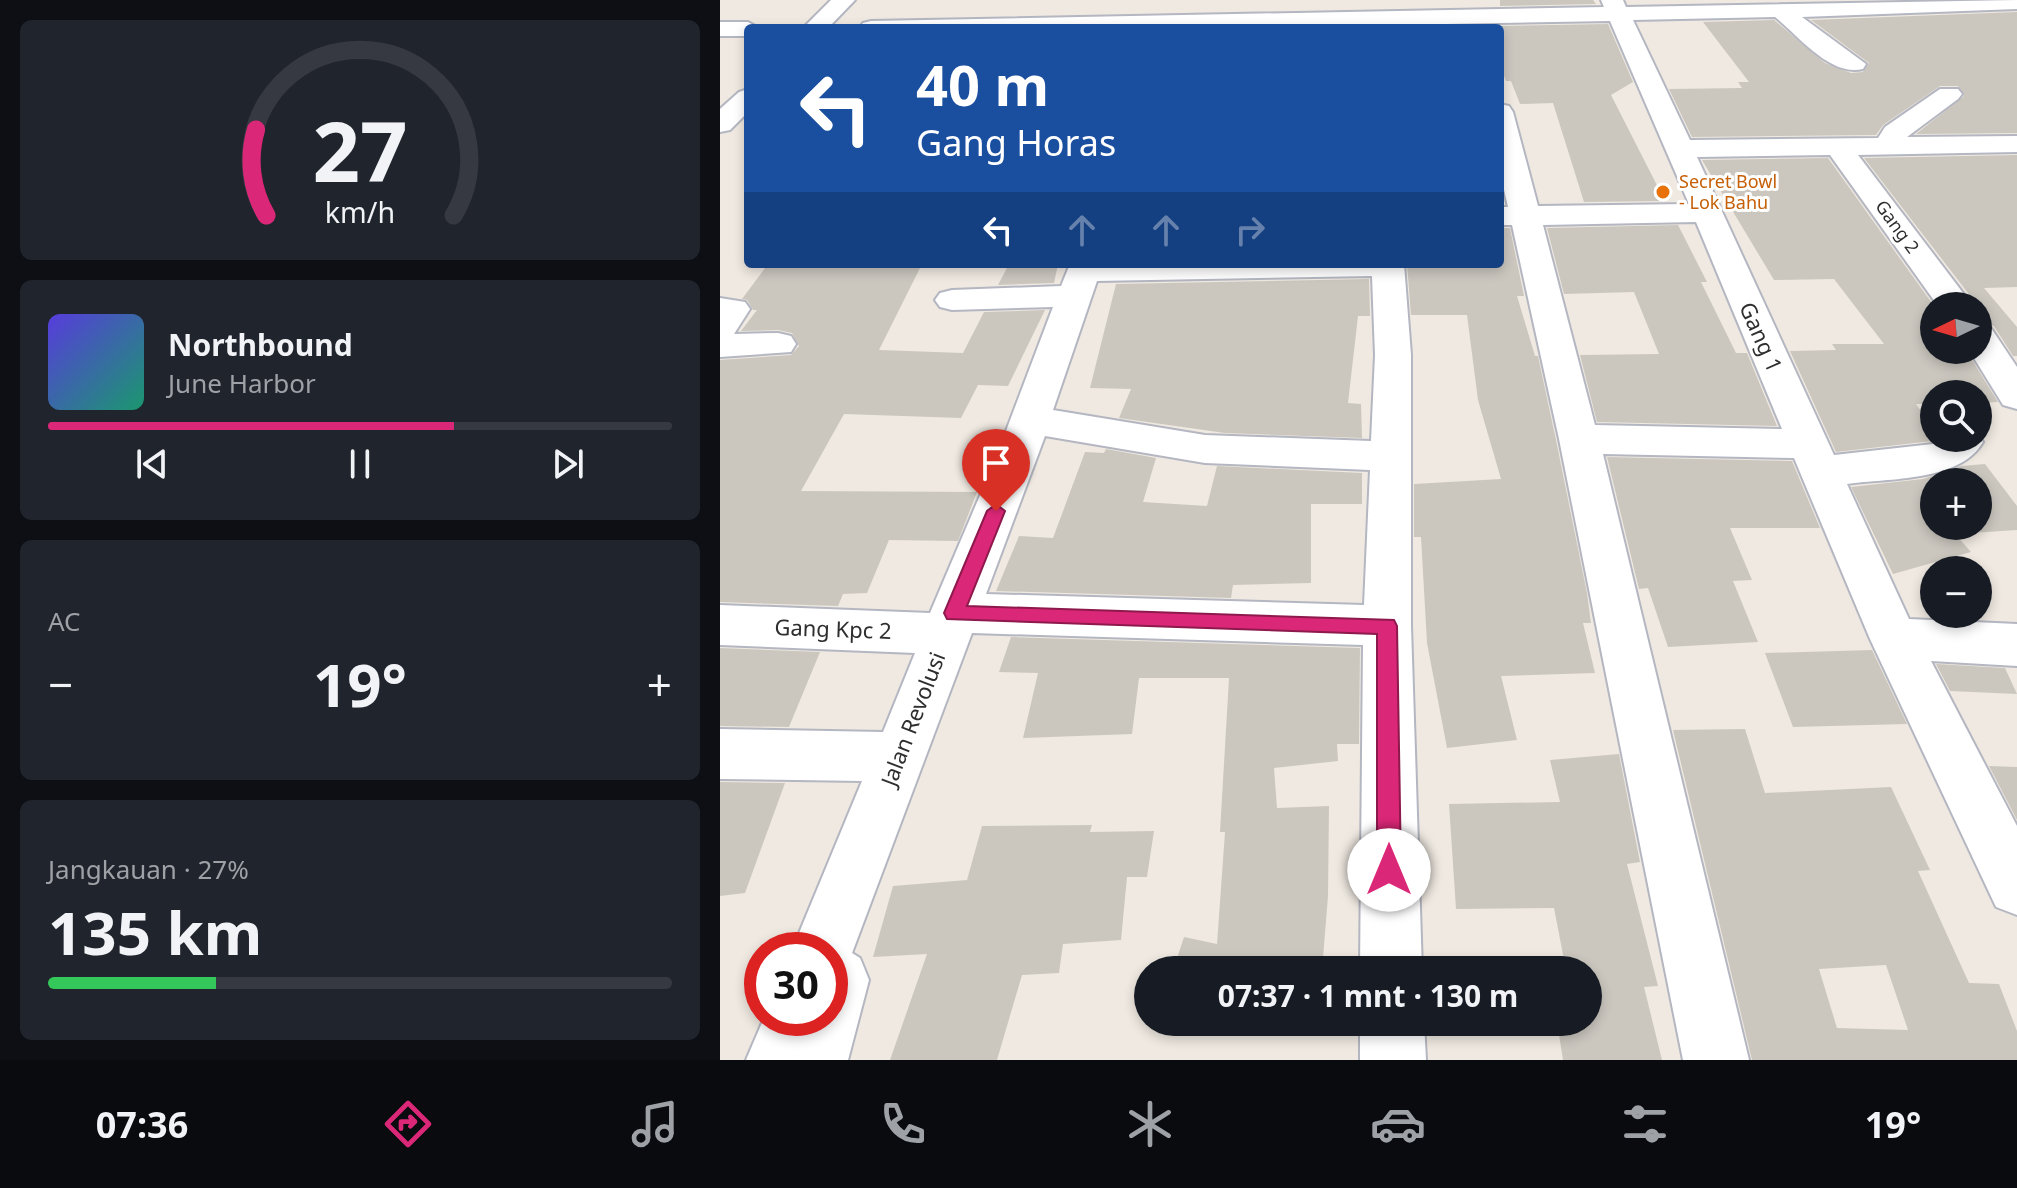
<!DOCTYPE html>
<html lang="id">
<head>
<meta charset="utf-8">
<style>
  :root { --surface:#171b24; --page:#20242c; --text:#f1f3f6; --muted:#9ea1a6; --line:#363941; --accent:#db2777 }
  body { margin:0; font-family:"Noto Sans",sans-serif; background:var(--page); color:var(--text); height:100vh; display:flex; flex-direction:column; font-size:30px; white-space:nowrap }
  * { box-sizing:border-box; margin:0 }
  p { font-size:26px; color:var(--muted) }
  .icon { flex:none; width:44px; height:44px; fill:none; stroke:currentColor; stroke-width:2; stroke-linecap:round; stroke-linejoin:round }
  .map { position:relative; flex:1; overflow:hidden }
  .sheet { display:flex; flex-direction:column; gap:20px; padding:20px; background:#0d0f14; width:720px }
  .sheet>* { flex:none }
  .hud { position:absolute; left:24px; top:24px; width:760px; height:244px; border-radius:8px; box-shadow:0 4px 12px #0003; background:#1a4fa0; color:#fff; overflow:hidden }
  .needle { width:52px; rotate:265deg }
  .controls { position:absolute; left:1200px; top:292px; display:grid; gap:16px }
  .controls a { display:grid; place-items:center; width:72px; height:72px; border-radius:50%; background:var(--surface); box-shadow:0 4px 12px #0003; font-size:40px }
  .speed { position:absolute; left:24px; top:932px; display:flex; gap:16px; font-size:40px; font-weight:700; text-align:center }
  .speed>* { display:grid; place-content:center; width:104px; height:104px; border-radius:50%; background:var(--surface); box-shadow:0 4px 12px #0003; line-height:1 }
  .speed .limit { border:12px solid #d22; background:#fff; color:#111 }
  .pin { position:absolute; display:grid; place-items:center; width:68px; height:68px; color:#fff; margin:-82px -34px; border-radius:50% 50% 50% 0; rotate:-45deg; box-shadow:0 0 8px #0007 }
  .pin .icon { rotate:45deg }
  .me { position:absolute; width:88px; margin:-44px; rotate:0deg; stroke-linejoin:round; filter:drop-shadow(0 0 6px #0008) }
  .turn { display:flex; align-items:center; gap:28px; height:168px; padding:0 40px; font-size:36px }
  .turn .icon { width:104px; height:104px; stroke-width:2.5 }
  .turn b { display:block; font-size:56px; line-height:68px }
  .lanes { display:flex; align-items:center; height:76px; padding:0 40px; background:#0003; justify-content:center; gap:40px; direction:ltr }
  .lanes .off { opacity:.35 }
  .big { font-size:60px; font-weight:700; line-height:1.1 }
  .sheet .tile { flex:1; display:flex; flex-direction:column; justify-content:center; gap:12px; min-width:0; padding:0 28px; border-radius:12px; background:var(--page) }
  .sheet .dial { align-items:center; gap:0 }
  .dial svg { height:208px; overflow:visible; fill:none; stroke:var(--line); stroke-width:7; stroke-linecap:round; text-anchor:middle }
  .dial text { fill:var(--text); stroke:none }
  .song { display:flex; align-items:center; gap:24px }
  .cover { width:96px; height:96px; border-radius:12px; background:linear-gradient(135deg,hsl(250 70% 55%),hsl(160 70% 35%)) }
  .played { height:8px; border-radius:4px; background:linear-gradient(90deg,var(--accent) 65%,var(--line) 65%) }
  .keys { display:flex; justify-content:space-around; direction:ltr }
  .heat { display:flex; justify-content:space-between; align-items:center; font-size:44px; direction:ltr }
  .charge { height:12px; border-radius:6px; background:linear-gradient(90deg,#34c759 27%,var(--line) 0) }
  .trip { position:absolute; left:414px; top:956px; width:468px; height:80px; border-radius:40px; background:var(--surface); box-shadow:0 4px 12px #0003; font-weight:700; line-height:80px; text-align:center }
  .menu { display:flex; height:128px; justify-content:space-around; align-items:center; background:#090b0e; color:var(--muted) }
  .menu .icon { width:56px; height:56px }
  .menu .current { color:var(--accent) }
  .menu b { font-size:36px; color:var(--text) }
  main { display:flex; flex:1; min-height:0 }
  .map>svg:first-child { display:block }
</style>
</head>
<body>
<main>
<section class="sheet">
<div class="tile dial"><svg viewBox="0 0 100 80">
<path d="M14 69A42 42 0 1 1 86 69"/>
<path d="M14 69A42 42 0 0 1 10 36" stroke="#db2777"/>
<text x="50" y="56" font-size="32" font-weight="700">27</text>
<text x="50" y="72" font-size="11">km/h</text>
</svg></div>
<div class="tile">
<div class="song"><i class="cover"></i><div><b>Northbound</b><p>June Harbor</p></div></div>
<div class="played"></div>
<div class="keys"><svg class="icon" aria-label="previous" viewBox="0 0 24 24"><path d="M18 5L8 12l10 7zM5 5v14"/></svg><svg class="icon" aria-label="pause" viewBox="0 0 24 24"><path d="M8 5v14M16 5v14"/></svg><svg class="icon" aria-label="next" viewBox="0 0 24 24"><path d="M6 5l10 7-10 7zM19 5v14"/></svg></div>
</div>
<div class="tile"><p>AC</p>
<div class="heat"><a>−</a><b class="big">19°</b><a>+</a></div>
</div>
<div class="tile"><p>Jangkauan · 27%</p><b class="big">135 km</b><div class="charge"></div></div>
</section>
<div class="map">
<svg width="1297" height="1060" viewBox="0 0 1297 1060">
  <rect width="100%" height="100%" fill="#efe9e1"/>
  <path fill="#cbc7bf" fill-rule="evenodd" d="M780,0H873L876,4L780,6Z
    M1297,12V133L1196,134L1244,96L1238,86H1220L1163,125L1156,135L972,137L949,89L1022,88L1018,82H1029L983,22L1054,20L1105,63L1131,73L1143,72L1149,63L1091,20Z
    M888,24L913,82L891,95L945,201L864,202L833,103L800,104L791,81H786L780,65V26Z
    M1297,155V287L1264,288L1297,327V356H1293L1274,326L1258,322V306L1144,158Z
    M1108,158L1214,306V350H1246L1278,402L1258,403V394H1214V404H1196L1214,430L1215,438L1212,441L1116,452L1070,351L1116,350L1112,344H1164L1114,279L1054,280L982,160Z
    M958,225L987,282H981L1016,353H1027L1057,426L877,422L860,355L939,354L914,292L844,294L827,228Z
    M780,228H790L804,296H797L815,356H818L836,440L867,593L871,623H863L875,673L781,676L797,740L727,748L707,643L701,537H694V484L781,479L758,400L747,315H691L687,264H780Z
    M48,264H202L159,350L243,353L264,312L325,310L288,386L258,385L241,418L124,414L81,491L257,492L238,541L169,540L147,593L123,594L118,606L0,602V360L71,355L79,346L72,333L58,330L21,331L37,310H33L27,300L22,299Z
    M289,264H338L334,283L278,285Z
    M649,279L650,316H638L628,403L641,404L642,438L505,433L399,418L411,389L370,388L396,284Z
    M386,449L436,458L423,502L487,506L497,466L642,473V504H591V583L513,585L511,598L276,591L299,536L333,538L365,452L384,453Z
    M887,457L1072,461L1100,528H1010L1032,580L1013,581L1038,642L948,647L928,588L919,589Z
    M1265,464L1297,506V530L1235,534L1251,552L1173,574L1131,487L1203,479L1241,466ZM1214,482H1258V526H1214Z
    M291,637L640,648L639,744H617L618,761L554,768L557,808L609,806L608,896L602,970H453L464,937L497,944L505,832H500L509,678H419L412,734L303,738L318,673L279,672Z
    M0,648L100,652L69,727L0,726Z
    M1152,650L1187,724L1073,727L1045,653Z
    M1216,664L1285,668L1297,694L1230,691Z
    M1025,729L1045,793L1171,787L1210,870L1198,871L1249,983L1279,984L1297,1031V1060H1032L953,730ZM1166,965L1188,1030L1117,1028L1099,969Z
    M899,754L920,862L907,864L938,986L924,987L942,1060H843L837,1022H868V970H846L834,908L736,909L729,804L840,802L830,760Z
    M1269,766L1297,767V820Z
    M0,782L65,783L25,893L0,896Z
    M372,825L370,832L434,831L427,877H407L401,940L343,944L339,973L302,975L277,1060H170L207,954L153,957L173,886L247,880L262,826Z"/>
  <g fill="none" stroke-linecap="round" stroke-linejoin="round">
    <defs>
      <path id="street" d="M111,0H135L108,28H83Z
        M881,0H903L906,7L1297,0V9L1082,17L1146,64L1143,69C1110,77 1078,35 1055,17L913,20L970,140L1158,138L1165,127L1220,89H1238L1242,94L1238,99L1187,137L1297,136V152L1138,155L1253,306H1218L1110,155L977,157L1114,455L1213,444L1220,438H1258V433L1263,442C1240,482 1169,478 1127,484L1189,619L1297,624V666L1211,661L1297,826V915L1276,907L1150,639L1074,458L883,454L1029,1060H963L839,439L792,225H780V207H788L780,172V104L789,106L793,112L818,206L969,204L890,21L506,28H139L143,23L151,21L884,7ZM976,222L1062,429L875,425L823,225Z
        M0,22H28L39,28H28V36H0Z
        M28,89V112L10,130L0,132V109L19,92Z
        M350,264H684L691,355V626L702,970H640L643,645L252,633L132,953L140,958L149,980L128,1060H26L44,1018H110V950H72L142,781L0,779V729L163,732L195,653L0,645V605L210,613L275,460L333,307L232,310L220,307L215,300L220,293L232,290L341,286ZM652,276L655,355L651,441L485,435L333,410L377,281ZM325,436L485,463L650,470L644,605L266,594Z
        M0,298L25,302L30,309L14,334L58,333L71,336L76,344L71,352L0,357Z
        M1258,325L1271,328L1297,367V409L1283,405L1249,350H1258Z
        M640,1022H704L706,1060H640Z"/>
    </defs>
    <use href="#street" stroke="#b4b7c1" stroke-width="4"/>
    <use href="#street" fill="#fff" fill-rule="evenodd"/>
  </g>
  <path fill="#db2777" stroke="#8e194d" stroke-width="2" d="M276,504L285,511L247,606L674,620L677,626L681,870L678,879L669,882L661,879L657,870V634L227,619L224,613L267,511Z"/>
  <circle fill="#e8710a" stroke="#fff" stroke-width="3" cx="943" cy="192" r="8"/>
  <g text-anchor="middle" stroke-width="6" stroke-linejoin="round" paint-order="stroke">
    <g font-size="18" fill="#c56008" stroke="#fff" text-anchor="start">
      <text x="959" y="188">Secret Bowl<tspan x="959" dy="21">- Lok Bahu</tspan></text>
    </g>
    <g font-size="18" fill="#2e2e2e" stroke="#fff">
      <text transform="translate(1177 227) rotate(54)" y="6">Gang 2</text>
    </g>
    <g font-size="22" fill="#2e2e2e" stroke="#fff">
      <text transform="translate(1041 337) rotate(66)" y="8">Gang 1</text>
      <text transform="translate(113 629) rotate(2)" y="8">Gang Kpc 2</text>
      <text transform="translate(193 719) rotate(-69)" y="8">Jalan Revolusi</text>
    </g>
  </g>
</svg>
<div class="controls">
<a><svg class="needle" viewBox="-14 -14 28 28"><path d="M0-13l5 13h-10z" fill="#e53935"/><path d="M0 13l5-13h-10z" fill="#9ea1a6"/></svg></a>
<a><svg class="icon" aria-label="search" viewBox="0 0 24 24"><circle cx="10" cy="10" r="6"/><path d="M15 15l6 6"/></svg></a>
<a>+</a>
<a>−</a>
</div>
<div class="speed"><div class="limit">30</div></div>
<div class="pin" style="left:276px;top:511px;background:#d93025"><svg class="icon" aria-label="arrive" viewBox="0 0 24 24"><path d="M6 21V4h12l-3 4 3 4H6"/></svg></div>
<svg class="me" style="left:669px;top:870px" viewBox="-20 -20 40 40"><circle r="19" fill="#fff"/><path d="M0-13L10 11 0 6-10 11z" fill="#db2777"/></svg>
<div class="trip">07:37 · 1 mnt · 130 m</div>
<div class="hud">
<div class="turn"><svg class="icon" aria-label="left" viewBox="0 0 24 24"><path d="M17 20v-9H6M10 6l-5 5 5 5"/></svg><div><b>40 m</b>Gang Horas</div></div>
<div class="lanes"><svg class="icon" aria-label="left" viewBox="0 0 24 24"><path d="M17 20v-9H6M10 6l-5 5 5 5"/></svg><svg class="icon off" aria-label="ahead" viewBox="0 0 24 24"><path d="M12 20V5M6 11l6-6 6 6"/></svg><svg class="icon off" aria-label="ahead" viewBox="0 0 24 24"><path d="M12 20V5M6 11l6-6 6 6"/></svg><svg class="icon off" aria-label="right" viewBox="0 0 24 24"><path d="M7 20v-9h11M14 6l5 5-5 5"/></svg></div>
</div>
</div>
</main>
<nav class="menu">
<b>07:36</b>
<svg class="icon current" aria-label="directions" viewBox="0 0 24 24"><path d="M12 3l9 9-9 9-9-9zM9 14v-3h6M13 9l2 2-2 2"/></svg>
<svg class="icon" aria-label="music" viewBox="0 0 24 24"><path d="M9 18V5l10-2v13"/><circle cx="6" cy="18" r="3"/><circle cx="16" cy="16" r="3"/></svg>
<svg class="icon" aria-label="phone" viewBox="0 0 24 24"><path d="M5 4h4l2 5-3 2q2 4 5 5l2-3 5 2v4C11 20 4 13 5 4z"/></svg>
<svg class="icon" aria-label="climate" viewBox="0 0 24 24"><path d="M12 3v18M4 7l16 10M4 17L20 7"/></svg>
<svg class="icon" aria-label="car" viewBox="0 0 24 24"><path d="M5 17H2v-5l4-1 3-4h7l3 4 3 1v5h-3M9 17h6M6 11h13"/><circle cx="7" cy="17" r="2"/><circle cx="17" cy="17" r="2"/></svg>
<svg class="icon" aria-label="filters" viewBox="0 0 24 24"><path d="M4 7h16M4 17h16"/><circle cx="9" cy="7" r="2"/><circle cx="15" cy="17" r="2"/></svg>
<b>19°</b>
</nav>
</body>
</html>
